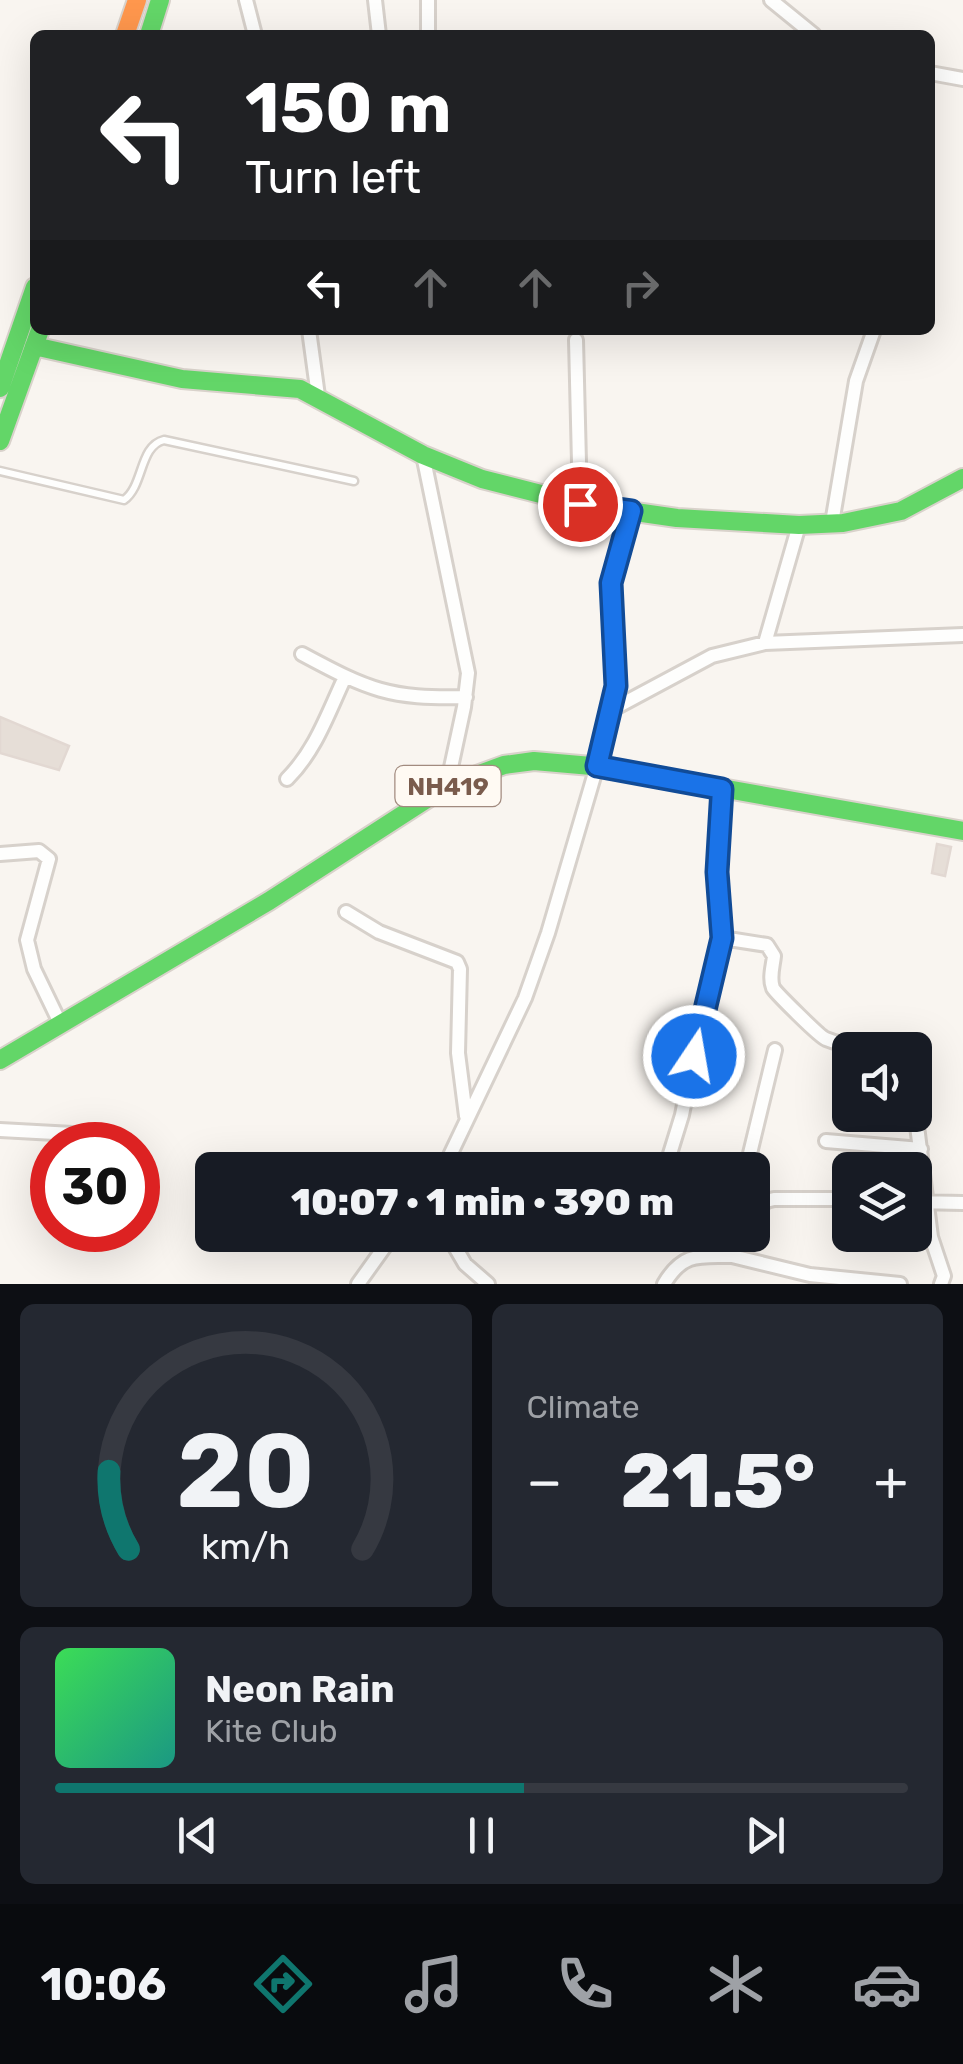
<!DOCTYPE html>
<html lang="en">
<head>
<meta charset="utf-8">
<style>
  :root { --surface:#171b24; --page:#242831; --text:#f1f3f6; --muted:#9ea1a6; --line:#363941; --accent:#0f766e }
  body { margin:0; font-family:Rubik,sans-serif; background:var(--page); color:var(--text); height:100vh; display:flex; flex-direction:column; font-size:38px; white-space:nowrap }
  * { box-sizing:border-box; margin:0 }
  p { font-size:32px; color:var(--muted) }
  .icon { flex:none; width:55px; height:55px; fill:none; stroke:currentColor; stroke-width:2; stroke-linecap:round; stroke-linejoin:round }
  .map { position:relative; height:1284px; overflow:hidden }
  .panel { display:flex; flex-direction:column; gap:20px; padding:20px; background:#0d0f14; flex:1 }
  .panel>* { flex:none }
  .banner { position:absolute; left:30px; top:30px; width:905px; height:305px; border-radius:15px; box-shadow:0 10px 40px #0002; background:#202124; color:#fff; overflow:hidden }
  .fabs { position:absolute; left:832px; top:1032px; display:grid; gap:20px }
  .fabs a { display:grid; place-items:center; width:100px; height:100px; border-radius:15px; background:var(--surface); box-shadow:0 10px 40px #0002; font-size:50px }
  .speed { position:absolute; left:30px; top:1122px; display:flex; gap:20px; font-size:50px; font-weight:700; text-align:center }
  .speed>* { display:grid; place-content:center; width:130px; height:130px; border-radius:50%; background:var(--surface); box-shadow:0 10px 40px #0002; line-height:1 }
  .speed .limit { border:15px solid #d22; background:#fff; color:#111 }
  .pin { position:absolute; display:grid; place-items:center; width:85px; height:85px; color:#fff; margin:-42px; border:5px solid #fff; border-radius:50%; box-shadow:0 2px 10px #0007 }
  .me { position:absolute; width:110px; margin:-55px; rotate:12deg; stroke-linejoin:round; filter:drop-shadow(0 0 8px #0008) }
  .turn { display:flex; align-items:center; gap:35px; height:210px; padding:0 50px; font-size:45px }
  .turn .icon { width:130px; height:130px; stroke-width:2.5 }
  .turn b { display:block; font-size:70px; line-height:85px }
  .lanes { display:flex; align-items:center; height:95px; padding:0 50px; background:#0003; justify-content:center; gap:50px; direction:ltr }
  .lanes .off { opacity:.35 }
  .big { font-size:75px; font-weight:800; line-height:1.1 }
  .panel .tile { flex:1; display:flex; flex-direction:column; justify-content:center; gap:15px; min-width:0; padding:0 35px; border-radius:15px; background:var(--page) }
  .panel .dial { align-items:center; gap:0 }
  .dial svg { height:260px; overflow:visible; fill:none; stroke:var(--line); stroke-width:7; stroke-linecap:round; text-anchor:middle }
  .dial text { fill:var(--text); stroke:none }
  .song { display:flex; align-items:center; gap:30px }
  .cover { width:120px; height:120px; border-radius:15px; background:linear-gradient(135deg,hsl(130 70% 55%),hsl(170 70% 35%)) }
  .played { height:10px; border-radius:5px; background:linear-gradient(90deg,var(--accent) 55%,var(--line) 55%) }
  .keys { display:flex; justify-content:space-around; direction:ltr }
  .heat { display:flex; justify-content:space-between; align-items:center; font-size:55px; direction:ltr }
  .panel .tiles { flex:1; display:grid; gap:20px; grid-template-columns:1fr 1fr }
  .tile:last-child { grid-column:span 2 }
  .trip { position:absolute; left:195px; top:1152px; width:575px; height:100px; border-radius:15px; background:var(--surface); box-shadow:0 10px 40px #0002; font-weight:800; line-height:100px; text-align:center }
  .dock { display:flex; height:160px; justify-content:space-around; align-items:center; background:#090b0e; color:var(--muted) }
  .dock .icon { width:70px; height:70px }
  .dock .on { color:var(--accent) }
  .dock b { font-size:45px; color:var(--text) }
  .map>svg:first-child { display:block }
</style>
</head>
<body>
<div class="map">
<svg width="963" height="1284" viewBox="0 0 963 1284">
  <rect width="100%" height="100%" fill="#f9f5f0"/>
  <path fill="#e6ded7" stroke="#e2d8d2" stroke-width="2.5" d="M0,717L69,746L59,770L0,753Z
    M937,844L951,847L945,876L932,873Z"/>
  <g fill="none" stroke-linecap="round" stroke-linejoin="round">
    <defs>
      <path id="lane" d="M0,471L124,500C144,486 139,446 164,440L354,481"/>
      <path id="street" d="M246,0L255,35
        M375,0L379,35
        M771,0L814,35
        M428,35V0
        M930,73L963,79
        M309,330L318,396
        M576,340L580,504
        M423,455L468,673L464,707L447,786
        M832,523L856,381L874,330
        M765,643L799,525
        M302,654C369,690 389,699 466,697
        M613,709L712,656L765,643L963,635
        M287,779C316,750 328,713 345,677
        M0,854L39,851L49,859L27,940L34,969L61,1025
        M346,912L379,932L457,962L460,969L458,1053L466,1116
        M722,938L767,945L774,956C773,966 769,978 773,988C776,993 820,1037 826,1039C840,1045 859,1047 874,1050
        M915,1064L917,1126L931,1237L944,1276L941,1284
        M0,1130L91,1135L111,1145
        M826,1141L921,1149
        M443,1170L525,998L548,933L597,766L616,687L611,583L631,511
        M665,1170L682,1115L702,1014L722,938L717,873L723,789
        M746,1170L775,1050
        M915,1202L963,1203
        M752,1216L766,1201L774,1199H850
        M448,1235L465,1264L488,1284
        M732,1256L810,1275L900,1284
        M358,1284L393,1235
        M664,1284C683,1252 699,1256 732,1256L743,1235"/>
      <path id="fast" d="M149,35L160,0
        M34,346L182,379L300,389L423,455L482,479L580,504L677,518L799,525L843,523L901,511L963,478
        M0,388L35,287
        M0,441L40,330
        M0,1060L269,901L447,786L504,765L534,761L603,767L963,831"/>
      <path id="slow" d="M125,35L137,0"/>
    </defs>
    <use href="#lane" stroke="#d7d1cb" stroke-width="11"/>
    <use href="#street" stroke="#d7d1cb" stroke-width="18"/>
    <use href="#fast" stroke="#d9d2cb" stroke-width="22"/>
    <use href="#slow" stroke="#d9d2cb" stroke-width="22"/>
    <use href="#lane" stroke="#fefefd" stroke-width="6"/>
    <use href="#street" stroke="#fefefd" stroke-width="12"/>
    <use href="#fast" stroke="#63d668" stroke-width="18"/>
    <use href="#slow" stroke="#ff974d" stroke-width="18"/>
  </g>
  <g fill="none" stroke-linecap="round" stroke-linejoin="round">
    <defs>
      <path id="route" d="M580,504L631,511L611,583L616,686L597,766L722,789L717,872L722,938L694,1056"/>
    </defs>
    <use href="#route" stroke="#114b97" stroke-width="25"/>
    <use href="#route" stroke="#1a73e8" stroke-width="18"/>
  </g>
  <g text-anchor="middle" stroke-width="8" stroke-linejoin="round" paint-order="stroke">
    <rect fill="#fffaf3" stroke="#a28b7f" stroke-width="2.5" x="395.5" y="766" width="105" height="40" rx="8"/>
    <g font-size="25" font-weight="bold" fill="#7a5c4d">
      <text x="448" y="795">NH419</text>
    </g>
  </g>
</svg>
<div class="fabs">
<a><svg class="icon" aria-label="sound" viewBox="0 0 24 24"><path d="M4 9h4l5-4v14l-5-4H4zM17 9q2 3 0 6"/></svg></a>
<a><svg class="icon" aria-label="layers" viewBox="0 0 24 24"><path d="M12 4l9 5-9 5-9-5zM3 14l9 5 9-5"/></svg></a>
</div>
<div class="speed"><div class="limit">30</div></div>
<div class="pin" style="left:580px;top:504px;background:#d93025"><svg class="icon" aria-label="arrive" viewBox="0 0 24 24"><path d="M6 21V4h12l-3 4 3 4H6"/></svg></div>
<svg class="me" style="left:694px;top:1056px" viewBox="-20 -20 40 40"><circle r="17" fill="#1a73e8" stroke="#fff" stroke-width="3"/><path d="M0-11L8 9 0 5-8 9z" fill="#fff"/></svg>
<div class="trip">10:07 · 1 min · 390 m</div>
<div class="banner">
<div class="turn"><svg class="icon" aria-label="left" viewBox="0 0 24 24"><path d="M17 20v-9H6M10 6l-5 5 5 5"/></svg><div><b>150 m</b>Turn left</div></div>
<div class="lanes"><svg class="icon" aria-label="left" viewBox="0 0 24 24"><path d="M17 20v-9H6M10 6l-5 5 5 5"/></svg><svg class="icon off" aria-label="ahead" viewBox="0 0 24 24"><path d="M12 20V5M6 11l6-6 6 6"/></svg><svg class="icon off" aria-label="ahead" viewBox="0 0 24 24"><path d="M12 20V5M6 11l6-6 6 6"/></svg><svg class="icon off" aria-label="right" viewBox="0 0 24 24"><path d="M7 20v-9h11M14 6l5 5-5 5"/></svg></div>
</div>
</div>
<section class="panel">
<div class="tiles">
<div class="tile dial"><svg viewBox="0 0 100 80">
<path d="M14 69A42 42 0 1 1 86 69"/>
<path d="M14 69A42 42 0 0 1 8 45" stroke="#0f766e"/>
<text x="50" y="56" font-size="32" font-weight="700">20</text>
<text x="50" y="72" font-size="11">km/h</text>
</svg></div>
<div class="tile"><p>Climate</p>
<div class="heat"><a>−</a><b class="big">21.5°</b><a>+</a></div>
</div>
<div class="tile">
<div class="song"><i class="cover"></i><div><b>Neon Rain</b><p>Kite Club</p></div></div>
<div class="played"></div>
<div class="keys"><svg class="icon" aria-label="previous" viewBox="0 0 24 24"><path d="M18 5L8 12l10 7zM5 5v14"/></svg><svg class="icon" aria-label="pause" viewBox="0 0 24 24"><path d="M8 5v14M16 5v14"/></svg><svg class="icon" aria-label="next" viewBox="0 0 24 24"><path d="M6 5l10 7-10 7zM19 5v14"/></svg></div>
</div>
</div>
</section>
<nav class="dock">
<b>10:06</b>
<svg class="icon on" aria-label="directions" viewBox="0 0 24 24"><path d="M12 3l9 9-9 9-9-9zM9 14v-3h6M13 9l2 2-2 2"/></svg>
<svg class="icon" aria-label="music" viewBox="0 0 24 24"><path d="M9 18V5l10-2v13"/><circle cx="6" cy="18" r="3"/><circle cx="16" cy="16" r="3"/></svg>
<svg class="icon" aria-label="phone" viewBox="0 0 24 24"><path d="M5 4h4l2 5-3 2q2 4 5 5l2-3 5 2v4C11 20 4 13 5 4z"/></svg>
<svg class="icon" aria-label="climate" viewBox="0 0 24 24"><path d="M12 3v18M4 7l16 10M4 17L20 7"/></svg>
<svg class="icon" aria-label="car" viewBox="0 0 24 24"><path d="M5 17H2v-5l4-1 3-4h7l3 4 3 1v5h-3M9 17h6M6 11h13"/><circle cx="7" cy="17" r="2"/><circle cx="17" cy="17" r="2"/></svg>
</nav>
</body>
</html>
